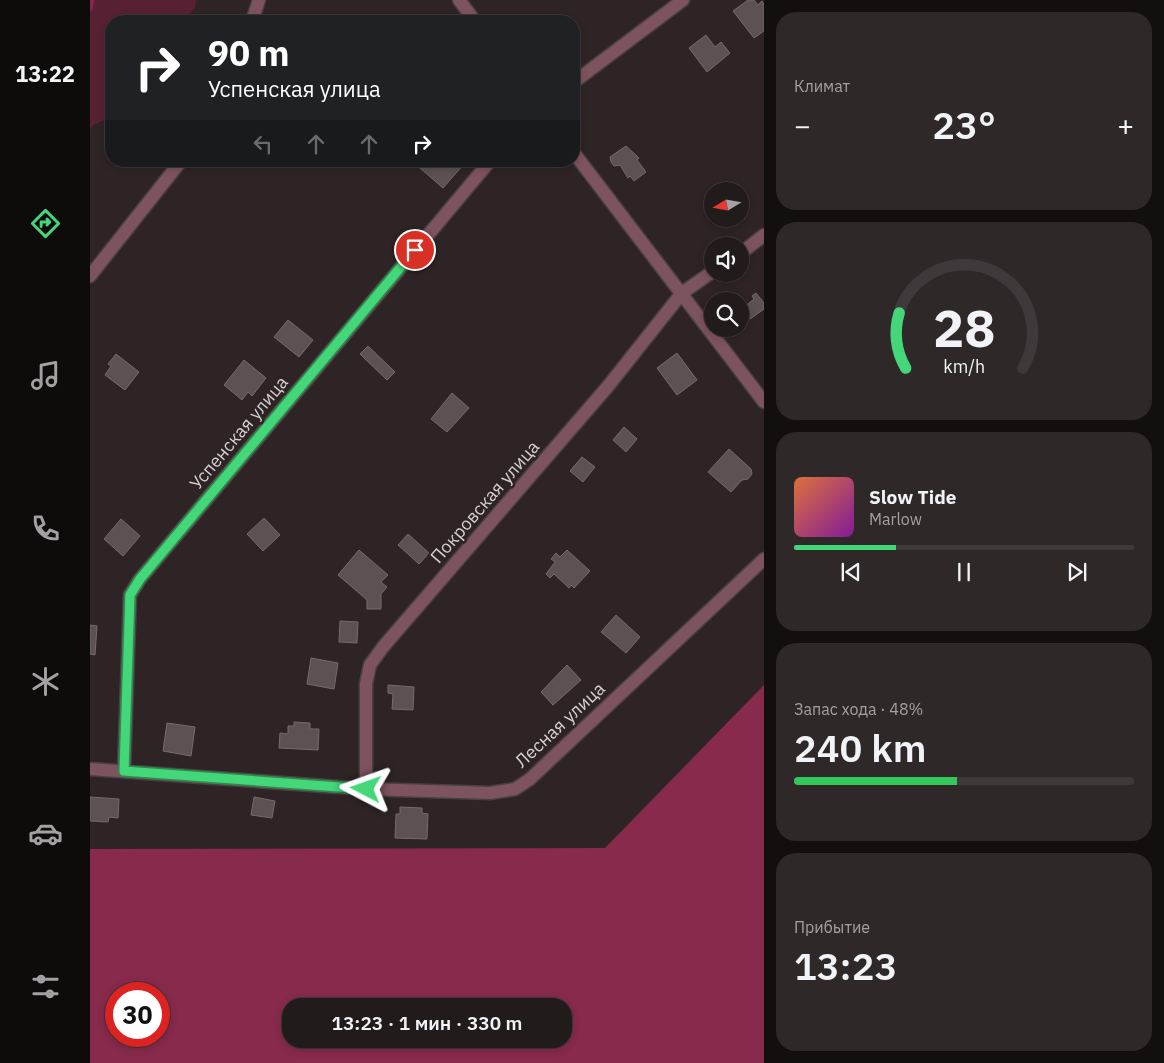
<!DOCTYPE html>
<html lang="ru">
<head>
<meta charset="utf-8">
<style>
  :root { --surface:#221b1c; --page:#2e2829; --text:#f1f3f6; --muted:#a2a1a3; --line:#3f393b; --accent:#44d77a }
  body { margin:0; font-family:"IBM Plex Sans",sans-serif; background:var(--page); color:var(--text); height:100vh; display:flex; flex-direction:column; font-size:19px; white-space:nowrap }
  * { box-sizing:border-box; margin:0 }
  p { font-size:16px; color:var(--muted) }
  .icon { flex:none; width:28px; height:28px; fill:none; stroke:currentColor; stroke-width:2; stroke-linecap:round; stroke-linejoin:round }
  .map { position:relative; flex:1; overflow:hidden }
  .drawer { display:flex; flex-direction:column; gap:12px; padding:12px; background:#130f0f; width:400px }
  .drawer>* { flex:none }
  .guide { position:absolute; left:15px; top:15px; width:475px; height:152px; border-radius:20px; box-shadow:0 2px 8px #0003,0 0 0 1px var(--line); background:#202124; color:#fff; overflow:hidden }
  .needle { width:32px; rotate:259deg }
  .buttons { position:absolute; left:614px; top:182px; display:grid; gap:10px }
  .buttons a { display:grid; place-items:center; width:45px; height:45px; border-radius:50%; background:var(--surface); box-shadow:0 2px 8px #0003,0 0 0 1px var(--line); font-size:25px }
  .speed { position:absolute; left:15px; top:982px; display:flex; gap:10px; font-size:25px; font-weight:700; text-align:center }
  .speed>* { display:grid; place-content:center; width:65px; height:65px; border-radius:50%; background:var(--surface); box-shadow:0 2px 8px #0003,0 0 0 1px var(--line); line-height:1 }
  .speed .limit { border:8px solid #d22; background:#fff; color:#111 }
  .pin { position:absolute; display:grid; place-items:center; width:42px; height:42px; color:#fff; margin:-21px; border:2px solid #fff; border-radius:50%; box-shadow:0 1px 5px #0007 }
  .me { position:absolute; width:55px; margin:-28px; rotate:274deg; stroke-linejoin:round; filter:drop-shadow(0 0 4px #0008) }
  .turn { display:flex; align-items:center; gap:18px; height:105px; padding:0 20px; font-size:22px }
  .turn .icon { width:65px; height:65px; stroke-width:2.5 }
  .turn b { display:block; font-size:35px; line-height:42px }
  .lanes { display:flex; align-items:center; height:48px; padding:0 20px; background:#0003; justify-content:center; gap:25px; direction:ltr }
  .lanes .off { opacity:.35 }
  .big { font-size:38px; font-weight:600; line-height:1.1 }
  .drawer .card { flex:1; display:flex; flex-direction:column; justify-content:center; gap:8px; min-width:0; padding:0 18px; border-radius:20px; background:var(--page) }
  .drawer .dial { align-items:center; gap:0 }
  .dial svg { height:130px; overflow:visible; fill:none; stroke:var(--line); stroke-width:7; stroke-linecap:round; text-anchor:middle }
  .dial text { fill:var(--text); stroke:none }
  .song { display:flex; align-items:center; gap:15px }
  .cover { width:60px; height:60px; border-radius:8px; background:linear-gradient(135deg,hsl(20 70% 55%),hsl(290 70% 35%)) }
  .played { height:5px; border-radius:2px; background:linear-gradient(90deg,var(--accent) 30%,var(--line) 30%) }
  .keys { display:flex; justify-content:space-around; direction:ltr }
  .heat { display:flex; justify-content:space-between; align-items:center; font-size:28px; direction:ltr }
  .charge { height:8px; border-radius:4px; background:linear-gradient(90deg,#34c759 48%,var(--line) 0) }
  .trip { position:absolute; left:192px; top:998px; width:290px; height:50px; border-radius:20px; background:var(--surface); box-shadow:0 2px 8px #0003,0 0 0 1px var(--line); font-weight:600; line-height:50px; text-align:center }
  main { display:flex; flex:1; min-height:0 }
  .menu { display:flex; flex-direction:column; width:90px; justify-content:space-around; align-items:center; background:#0e0b0b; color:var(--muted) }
  .menu .icon { width:35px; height:35px }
  .menu .on { color:var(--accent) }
  .menu b { font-size:22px; color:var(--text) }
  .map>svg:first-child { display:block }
</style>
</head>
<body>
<main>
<nav class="menu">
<b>13:22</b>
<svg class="icon on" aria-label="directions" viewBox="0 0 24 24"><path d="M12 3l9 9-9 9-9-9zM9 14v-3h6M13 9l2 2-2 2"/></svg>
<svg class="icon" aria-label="music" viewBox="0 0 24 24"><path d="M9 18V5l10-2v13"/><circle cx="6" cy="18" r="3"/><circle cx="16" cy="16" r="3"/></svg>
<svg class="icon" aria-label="phone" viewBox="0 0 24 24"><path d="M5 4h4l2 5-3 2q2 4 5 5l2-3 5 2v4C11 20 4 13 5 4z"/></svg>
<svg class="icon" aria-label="climate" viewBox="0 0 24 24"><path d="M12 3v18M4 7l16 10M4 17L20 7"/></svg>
<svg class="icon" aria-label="car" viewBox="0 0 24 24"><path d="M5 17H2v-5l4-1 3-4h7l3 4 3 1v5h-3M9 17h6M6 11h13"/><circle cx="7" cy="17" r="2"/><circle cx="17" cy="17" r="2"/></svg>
<svg class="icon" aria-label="filters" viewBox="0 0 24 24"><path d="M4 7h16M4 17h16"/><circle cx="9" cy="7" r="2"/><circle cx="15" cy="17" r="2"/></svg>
</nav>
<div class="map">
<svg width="674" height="1063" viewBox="0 0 674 1063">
  <rect width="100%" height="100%" fill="#2e2426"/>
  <path fill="#572133" d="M0,0H106L105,8L93,21H21V117L3,125L0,130Z"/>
  <path fill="#872a4c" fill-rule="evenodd" d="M674,685V1063H0V849L515,848ZM26,994H69V1036H26ZM201,1006H474V1039H201Z"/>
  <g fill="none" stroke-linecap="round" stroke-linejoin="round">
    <path stroke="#832649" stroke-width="5" d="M0,9L2,0"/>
  </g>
  <path fill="#5c5153" stroke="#766a6d" d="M658,0H664L668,5L672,1L674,4V31L664,38L643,11Z
    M616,35L625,47L631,42L640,53L617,72L599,48Z
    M536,146L549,158L547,160L556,172L544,181L540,176L538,178L530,165L524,166L521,162L520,157Z
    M322,161H370L373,165L353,188Z
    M666,293L674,303V309L660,319L652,309L664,299L662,296Z
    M198,320L223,340L209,357L184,337Z
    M278,346L305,372L297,380L270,354Z
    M587,353L607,380L587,395L567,368Z
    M26,354L49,372L35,390L15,375L21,366L18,364Z
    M154,360L176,378L162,396L158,392L152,400L134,385Z
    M362,393L379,408L357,432L341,419Z
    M534,427L547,439L536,452L523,440Z
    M639,449L661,469L662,474L658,479L652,480L641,492L618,472Z
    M492,457L505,467L493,482L480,471Z
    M174,518L190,535L173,551L157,534Z
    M31,519L50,536L33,556L14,539Z
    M318,534L339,553L329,564L308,545Z
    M269,550L298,575L291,582L297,587L291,594V609H277V600L248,575Z
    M477,550L500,571L484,588L481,585L479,588L464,574L460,578L456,574L465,562L461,559L466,553L470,557Z
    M526,615L550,637L536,653L511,632Z
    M250,621L268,622L267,643L249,642Z
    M0,625L7,626L5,655L0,654Z
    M221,658L248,663L244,689L217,684Z
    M477,665L491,680L463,705L451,692Z
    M298,685L324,687L323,710L302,709L303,694L298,693Z
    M204,722L220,723V729H229L228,750L189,748L190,733L198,734V726H204Z
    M77,723L105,727L101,756L73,751Z
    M0,797L29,799L28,818L19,817L18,822L0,821Z
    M164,797L185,801L182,818L161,815Z
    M310,807L332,808V813L338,814L337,839L305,838L306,814H310Z"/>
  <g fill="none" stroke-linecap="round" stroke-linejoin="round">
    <defs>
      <path id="street" d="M369,0L385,21
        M162,21L169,0
        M484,82L593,0
        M484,153L674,402
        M650,254L674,235
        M0,276L91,161
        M0,769L276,789L400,793L425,789L440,779L674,559
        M34,771L40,595L50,579L400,161
        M276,789V684L280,665L293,647L519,385L592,293L622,272"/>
    </defs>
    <use href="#street" stroke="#494042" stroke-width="15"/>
    <use href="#street" stroke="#7d535e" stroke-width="12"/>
  </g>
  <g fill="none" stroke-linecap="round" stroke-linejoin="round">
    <defs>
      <path id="route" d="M276,789L34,771L40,595L50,579L325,250"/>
    </defs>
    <use href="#route" stroke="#2c8c4f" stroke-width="12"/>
    <use href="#route" stroke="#44d77a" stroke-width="9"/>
  </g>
  <g text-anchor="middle" stroke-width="5" stroke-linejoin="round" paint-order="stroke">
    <g font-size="18" fill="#d8d1d3" stroke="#2e2426">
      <text transform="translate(149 433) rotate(-50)" y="6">Успенская улица</text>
      <text transform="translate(395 502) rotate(-49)" y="6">Покровская улица</text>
      <text transform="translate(470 725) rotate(-43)" y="6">Лесная улица</text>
    </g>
  </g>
</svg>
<div class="buttons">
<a><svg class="needle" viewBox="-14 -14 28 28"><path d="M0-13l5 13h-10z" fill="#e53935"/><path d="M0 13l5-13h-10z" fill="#a2a1a3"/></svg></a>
<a><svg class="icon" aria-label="sound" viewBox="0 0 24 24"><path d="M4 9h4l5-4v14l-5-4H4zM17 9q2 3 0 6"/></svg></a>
<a><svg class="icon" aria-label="search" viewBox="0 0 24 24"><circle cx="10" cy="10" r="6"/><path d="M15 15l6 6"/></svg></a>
</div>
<div class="speed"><div class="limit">30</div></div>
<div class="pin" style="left:325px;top:250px;background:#d93025"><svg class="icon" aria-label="arrive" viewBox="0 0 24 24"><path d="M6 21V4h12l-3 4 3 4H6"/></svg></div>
<svg class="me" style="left:276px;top:789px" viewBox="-20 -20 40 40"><path d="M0-17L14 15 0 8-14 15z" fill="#44d77a" stroke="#fff" stroke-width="4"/></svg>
<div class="trip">13:23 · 1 мин · 330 m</div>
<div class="guide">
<div class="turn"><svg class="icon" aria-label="right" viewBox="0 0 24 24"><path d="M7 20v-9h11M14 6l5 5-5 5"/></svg><div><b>90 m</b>Успенская улица</div></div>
<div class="lanes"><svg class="icon off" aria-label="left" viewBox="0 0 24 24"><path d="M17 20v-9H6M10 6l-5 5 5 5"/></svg><svg class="icon off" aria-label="ahead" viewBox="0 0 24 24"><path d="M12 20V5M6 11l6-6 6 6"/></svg><svg class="icon off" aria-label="ahead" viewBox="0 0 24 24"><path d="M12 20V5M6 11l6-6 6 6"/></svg><svg class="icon" aria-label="right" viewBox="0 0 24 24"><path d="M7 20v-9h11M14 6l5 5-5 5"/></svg></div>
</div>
</div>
<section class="drawer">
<div class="card"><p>Климат</p>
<div class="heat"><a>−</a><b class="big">23°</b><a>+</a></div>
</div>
<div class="card dial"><svg viewBox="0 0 100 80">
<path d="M14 69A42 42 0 1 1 86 69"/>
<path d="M14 69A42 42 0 0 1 10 35" stroke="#44d77a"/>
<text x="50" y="56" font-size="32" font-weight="700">28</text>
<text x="50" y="72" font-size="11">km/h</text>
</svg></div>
<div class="card">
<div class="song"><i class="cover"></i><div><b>Slow Tide</b><p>Marlow</p></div></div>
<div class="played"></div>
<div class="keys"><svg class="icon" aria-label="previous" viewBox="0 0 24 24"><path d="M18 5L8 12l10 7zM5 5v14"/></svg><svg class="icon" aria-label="pause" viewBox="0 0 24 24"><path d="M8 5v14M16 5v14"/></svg><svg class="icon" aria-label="next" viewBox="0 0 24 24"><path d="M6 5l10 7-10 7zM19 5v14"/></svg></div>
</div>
<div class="card"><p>Запас хода · 48%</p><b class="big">240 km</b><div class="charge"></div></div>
<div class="card"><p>Прибытие</p><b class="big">13:23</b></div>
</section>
</main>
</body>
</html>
